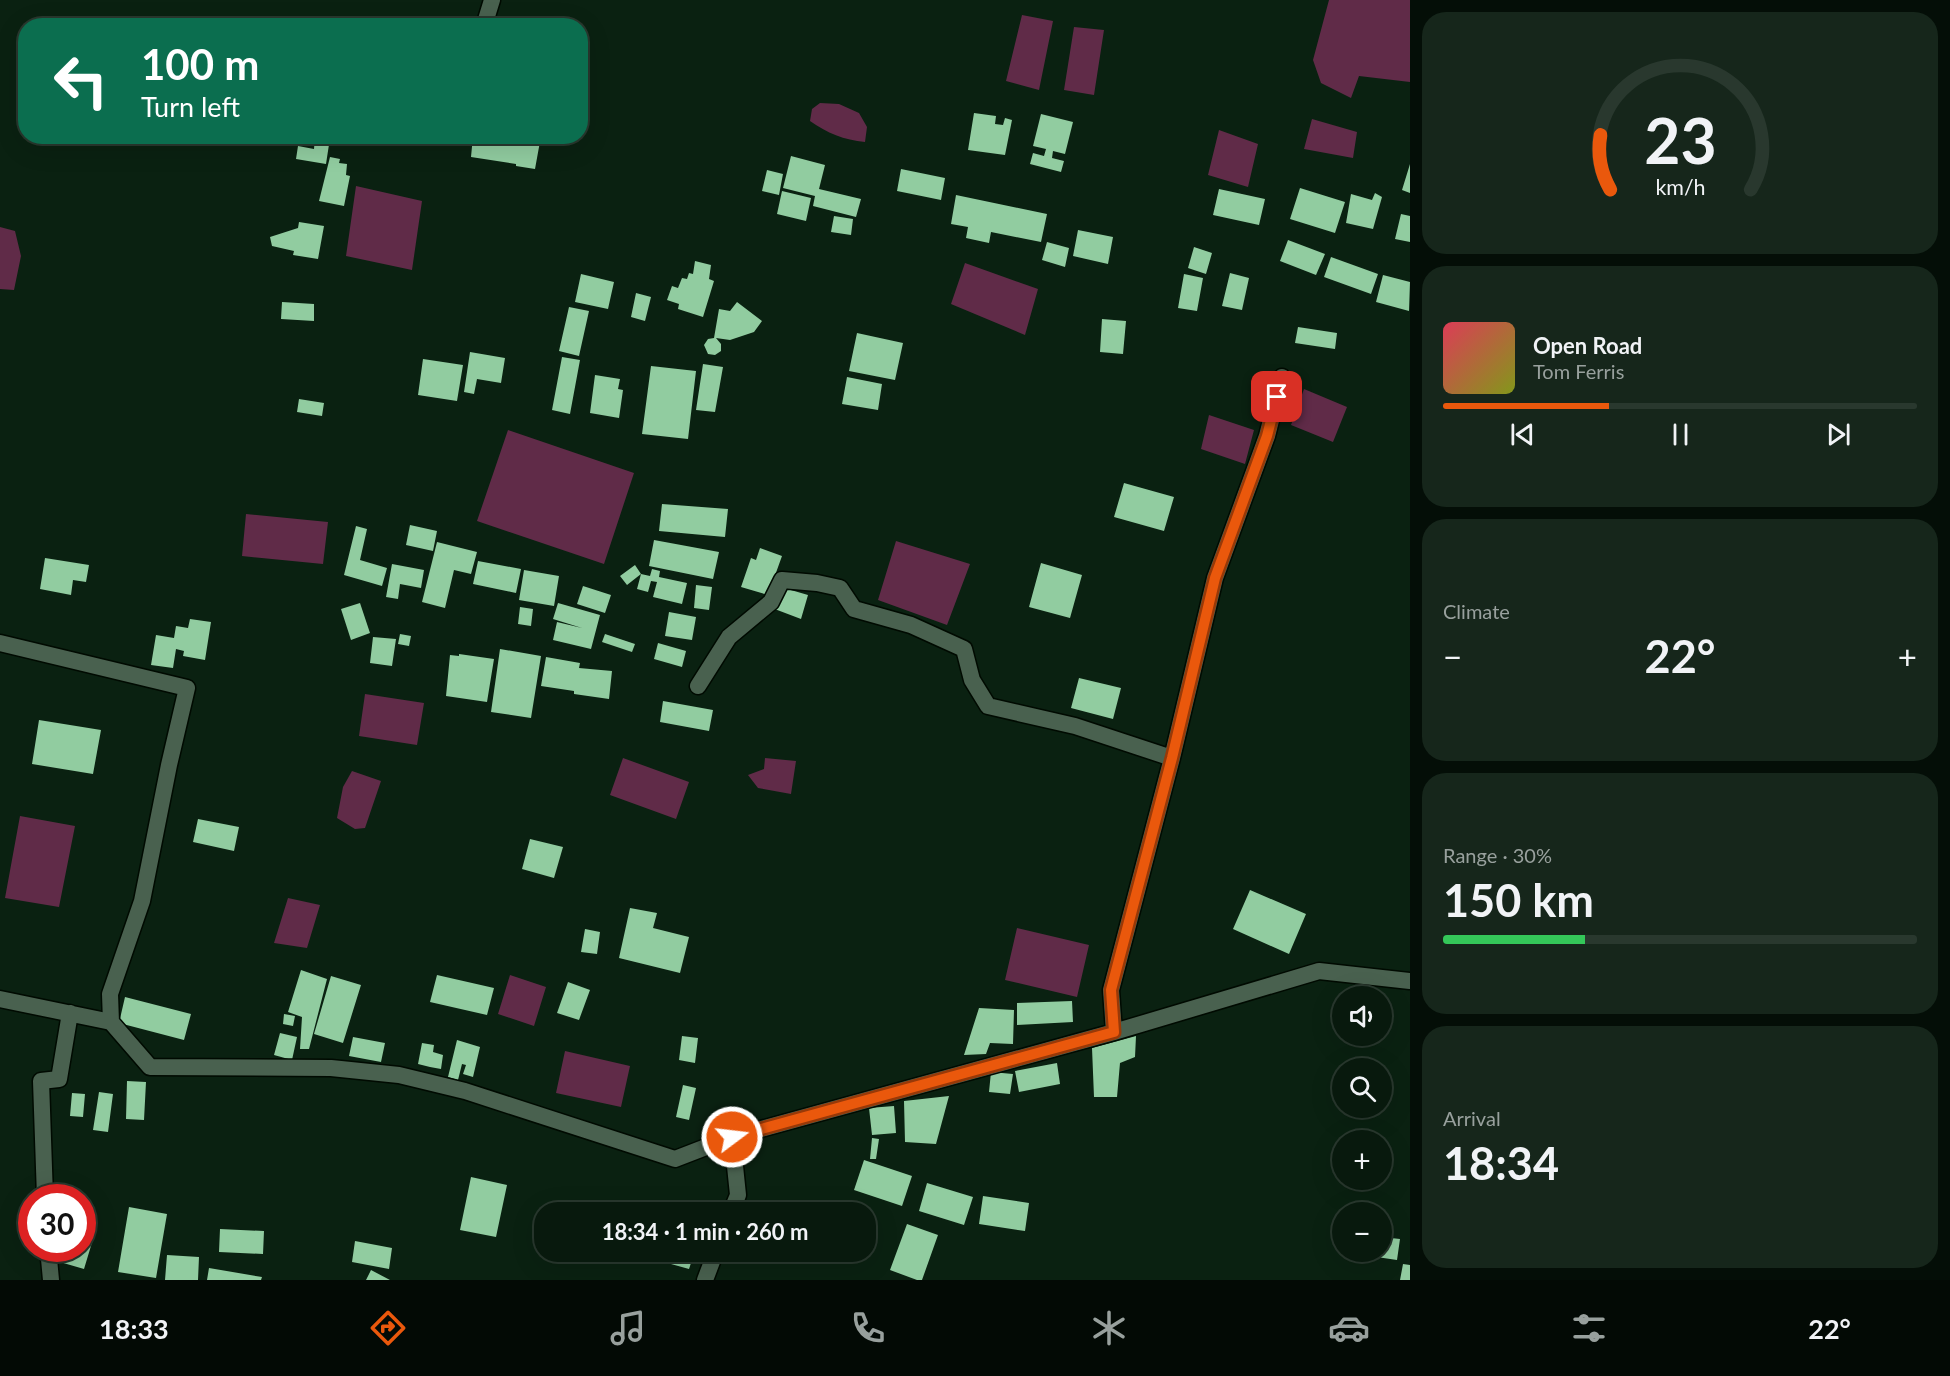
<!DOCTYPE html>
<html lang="en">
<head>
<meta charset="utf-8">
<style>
  :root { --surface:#08190d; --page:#16261b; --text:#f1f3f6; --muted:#98a09d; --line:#29382e; --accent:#ea580c }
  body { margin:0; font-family:Lato,sans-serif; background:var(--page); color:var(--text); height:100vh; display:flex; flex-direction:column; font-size:22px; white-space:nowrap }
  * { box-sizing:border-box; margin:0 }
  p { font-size:20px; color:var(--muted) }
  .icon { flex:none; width:33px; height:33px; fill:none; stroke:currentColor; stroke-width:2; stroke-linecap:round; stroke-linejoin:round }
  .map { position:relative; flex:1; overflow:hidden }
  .drawer { display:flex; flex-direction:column; gap:12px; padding:12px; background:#040e07; width:540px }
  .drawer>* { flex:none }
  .guide { position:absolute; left:18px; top:18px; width:570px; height:126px; border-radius:24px; box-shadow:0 6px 24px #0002,0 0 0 2px var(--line); background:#0b6e4f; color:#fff; overflow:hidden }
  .tools { position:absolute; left:1332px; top:986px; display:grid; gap:12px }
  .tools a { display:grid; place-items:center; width:60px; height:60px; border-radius:50%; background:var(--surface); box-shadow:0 6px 24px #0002,0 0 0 2px var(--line); font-size:30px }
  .speed { position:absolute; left:18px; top:1184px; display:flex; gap:12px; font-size:30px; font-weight:700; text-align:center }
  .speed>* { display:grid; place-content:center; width:78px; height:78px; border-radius:50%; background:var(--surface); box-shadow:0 6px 24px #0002,0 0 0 2px var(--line); line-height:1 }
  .speed .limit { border:9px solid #d22; background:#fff; color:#111 }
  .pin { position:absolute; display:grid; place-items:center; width:51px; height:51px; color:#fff; margin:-26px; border-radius:12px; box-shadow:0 3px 9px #0006 }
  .me { position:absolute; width:66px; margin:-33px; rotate:75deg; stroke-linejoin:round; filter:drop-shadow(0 0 4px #0008) }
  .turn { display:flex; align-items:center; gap:21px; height:126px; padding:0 24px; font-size:27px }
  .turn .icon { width:78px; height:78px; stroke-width:2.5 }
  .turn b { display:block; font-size:42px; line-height:51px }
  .big { font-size:45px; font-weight:700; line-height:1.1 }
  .drawer .tile { flex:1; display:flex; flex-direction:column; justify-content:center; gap:9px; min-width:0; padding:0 21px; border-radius:24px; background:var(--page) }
  .drawer .dial { align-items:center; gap:0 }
  .dial svg { height:156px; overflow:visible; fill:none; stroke:var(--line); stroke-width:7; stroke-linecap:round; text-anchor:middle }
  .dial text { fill:var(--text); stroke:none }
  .song { display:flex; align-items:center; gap:18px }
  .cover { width:72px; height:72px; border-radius:9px; background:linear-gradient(135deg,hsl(350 70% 55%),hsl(70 70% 35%)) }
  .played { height:6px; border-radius:3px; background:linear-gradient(90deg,var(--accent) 35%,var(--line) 35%) }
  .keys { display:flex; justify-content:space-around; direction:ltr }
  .heat { display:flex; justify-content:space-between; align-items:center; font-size:33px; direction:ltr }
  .charge { height:9px; border-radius:4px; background:linear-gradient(90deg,#34c759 30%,var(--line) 0) }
  .trip { position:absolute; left:534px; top:1202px; width:342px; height:60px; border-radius:24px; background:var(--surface); box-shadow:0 6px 24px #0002,0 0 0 2px var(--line); font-weight:700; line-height:60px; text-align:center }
  .dock { display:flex; height:96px; justify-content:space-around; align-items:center; background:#030a05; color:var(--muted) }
  .dock .icon { width:42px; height:42px }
  .dock .on { color:var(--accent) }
  .dock b { font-size:27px; color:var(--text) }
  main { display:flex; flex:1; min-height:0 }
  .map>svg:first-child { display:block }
</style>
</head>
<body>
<main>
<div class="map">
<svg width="1410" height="1280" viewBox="0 0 1410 1280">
  <rect width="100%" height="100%" fill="#0a2111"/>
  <path fill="#602b48" d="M1329,0H1410V82L1359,76L1351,98L1321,83L1313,60Z
    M1022,15L1053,21L1039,90L1006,81Z
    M402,17L449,25H400Z
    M1074,27L1104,30L1094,95L1064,90Z
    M820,103L839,104L859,113L867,127L865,142C844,140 827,133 810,121L812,109Z
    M1312,119L1357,132L1353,158L1304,149Z
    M1219,130L1258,144L1248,187L1208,175Z
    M356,186L422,201L412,270L346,256Z
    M0,227L15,231L21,256L14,290L0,289Z
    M965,263L1038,289L1025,335L951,304Z
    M1304,389L1347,407L1333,442L1291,425Z
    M1209,415L1254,430L1245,464L1201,449Z
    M508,430L634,473L604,564L477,521Z
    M246,514L328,522L323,564L242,556Z
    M896,541L970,564L947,625L878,600Z
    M365,694L424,703L417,745L359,736Z
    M623,758L689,782L676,819L610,795Z
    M765,758L796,761L791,794L758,788L748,775L764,769Z
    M352,771L381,781L365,828L355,829L337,818L343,787Z
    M20,816L75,826L59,907L5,898Z
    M288,898L320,905L307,948L274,943Z
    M1017,928L1089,945L1077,997L1005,980Z
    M510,975L546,987L534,1026L498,1014Z
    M565,1051L630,1066L621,1107L556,1093Z"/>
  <path fill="#91cca0" d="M974,113L996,116L995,124L1003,125L1005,118L1012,120L1005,155L968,150Z
    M1041,114L1073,122L1065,154L1053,151L1052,158L1064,161L1061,172L1030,164L1033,153L1044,156L1046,149L1033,146Z
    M315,136L330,138L326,164L296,159L298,146L314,149Z
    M332,136H355V143L332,140Z
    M473,136H541L535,169L516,166V164L471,157Z
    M791,156L825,165L819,189L861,199L856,217L813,206L815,196L783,188Z
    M330,157L340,159L339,163L347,164L346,175L350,176L344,206L319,201Z
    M1410,164V193L1402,190Z
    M901,169L945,178L941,200L897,191Z
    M767,170L783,174L779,195L762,191Z
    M1300,188L1345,202L1335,233L1290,219Z
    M1219,189L1265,199L1259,225L1213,215Z
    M782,191L811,198L806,221L777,214Z
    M1375,193L1382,197L1373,229L1346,223L1351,194L1372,200Z
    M956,195L1047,214L1041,242L991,232L989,243L966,238L968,227L951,224Z
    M1401,214L1410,216V242L1395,239Z
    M834,216L853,219L851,235L831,232Z
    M299,222L324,226L318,259L293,255L294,251L272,246L270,237L298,228Z
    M1078,230L1113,237L1108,264L1073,256Z
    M1288,240L1325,254L1316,275L1280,261Z
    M1047,242L1069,248L1065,267L1042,260Z
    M1194,247L1212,253L1206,274L1188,268Z
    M1331,257L1378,274L1371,294L1324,277Z
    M695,261L711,265L709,279L714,281L703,317L678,309L679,304L667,300L672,286L678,288L682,278L687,279L689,273L693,274Z
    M1230,273L1249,278L1242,310L1222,306Z
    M581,274L614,282L608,309L575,302Z
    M1184,274L1203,278L1197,311L1178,308Z
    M1383,275L1410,282L1409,311L1376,302Z
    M636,293L651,297L645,321L631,317Z
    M282,302L314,304V321L281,319Z
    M737,302L762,321L754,332L730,340L716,338L721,344V351L715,355L708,354L704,345L708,339L714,338L719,309L730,311Z
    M569,307L589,311L579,356L559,351Z
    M1102,319L1126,321L1123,354L1100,352Z
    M1298,327L1337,333L1335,349L1295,343Z
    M857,333L903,343L895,380L849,371Z
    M470,352L505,358L501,383L477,379L474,394L464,392Z
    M562,357L580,360L570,414L552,410Z
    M423,359L463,365L457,401L418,395Z
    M703,364L723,367L715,412L696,410Z
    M651,366L696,371L688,439L642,434Z
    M595,375L620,379L618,389L623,390L619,418L590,413Z
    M847,377L882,384L878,410L842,404Z
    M299,399L324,403L322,416L297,412Z
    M1124,483L1174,497L1164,531L1114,517Z
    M662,504L728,509L725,537L659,531Z
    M410,525L437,531L433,551L406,545Z
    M356,526L367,529L360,560L387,568L382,586L344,575Z
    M654,540L719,552L713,579L649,566Z
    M437,542L477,552L471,574L454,570L445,608L422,602Z
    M760,548L782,556L768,595L741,587L751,558L756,560Z
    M45,558L89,565L86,582L73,580L71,595L40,589Z
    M478,561L521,569L516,593L473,584Z
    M1041,563L1082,575L1070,618L1029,607Z
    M392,564L424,570L421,588L400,584L398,599L386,597Z
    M635,565L641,574L650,576L652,569L660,571L659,577L687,583L682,604L653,597L657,582L651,581L648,592L637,589L641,574L627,585L620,576Z
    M524,570L559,576L554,606L519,600Z
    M696,585L712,587L709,610L694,608Z
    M583,586L611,595L605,613L577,604Z
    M784,588L808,595L801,619L772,608Z
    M360,603L370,633L351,640L341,609Z
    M558,603L600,615L591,649L553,640L557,622L582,628L553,619Z
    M520,607L533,609L531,626L518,624Z
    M669,612L696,617L692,640L665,636Z
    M190,619L211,622L205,660L183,656L184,651L176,649L173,668L151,665L156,635L174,638L176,626L188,628Z
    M400,634L411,636L409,646L398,644Z
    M605,634L635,644L632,652L602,642Z
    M373,637L396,639L392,666L370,663Z
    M658,643L686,651L682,667L654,659Z
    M500,649L541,656L531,718L491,712Z
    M459,654L494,659L487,702L446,696L450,655L459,656Z
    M546,657L580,663L579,668L612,671L609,699L574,694V691L541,686Z
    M1079,678L1121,688L1113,719L1071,708Z
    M663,701L713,710L709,731L660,722Z
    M39,720L101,730L93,774L32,764Z
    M198,819L239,827L234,851L193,842Z
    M530,839L563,847L554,878L522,869Z
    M1250,890L1306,914L1289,954L1233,929Z
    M630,908L657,913L653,928L689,937L680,973L619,958Z
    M585,929L600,932L597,954L581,952Z
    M301,970L327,979L309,1049H300L302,1017L288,1012Z
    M437,975L494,988L487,1015L430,1002Z
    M331,976L361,985L343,1043L314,1034Z
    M568,982L590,990L579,1020L557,1013Z
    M125,997L191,1014L184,1040L119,1023Z
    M1072,1001L1073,1022L1017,1025V1003Z
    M979,1008L1014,1010L1013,1044L990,1043L986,1054L964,1055Z
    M284,1014L295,1016L293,1026L283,1024Z
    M280,1033L297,1037L292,1060L274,1055Z
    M682,1036L698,1038L695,1063L679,1060Z
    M1136,1036L1135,1057L1120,1063L1117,1097H1094L1092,1048Z
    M353,1037L385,1043L381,1062L349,1056Z
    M457,1040L480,1047L473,1077L463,1074L466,1065L462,1064L458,1080L448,1077Z
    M422,1043L434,1045L433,1052L443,1055L441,1069L430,1067L432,1061L430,1067L418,1064Z
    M1057,1063L1060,1084L1019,1092L1015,1071Z
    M991,1072L1013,1074L1010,1094L989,1092Z
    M127,1081L146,1082L144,1120L126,1119Z
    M683,1085L696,1088L689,1120L676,1117Z
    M99,1092L113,1094L108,1132L93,1130Z
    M72,1093L85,1094L83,1117L70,1116Z
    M949,1096L936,1144L905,1142L904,1101Z
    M894,1106L896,1133L872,1135L869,1108Z
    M872,1138L879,1139L876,1159H870Z
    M864,1160L912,1176L902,1206L854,1190Z
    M471,1177L507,1185L496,1237L460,1230Z
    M927,1183L973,1197L964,1225L919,1211Z
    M983,1196L1029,1203L1025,1231L979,1224Z
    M129,1207L167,1214L156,1278L118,1272Z
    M82,1222L97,1226L84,1269L53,1260L57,1248H82Z
    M907,1224L938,1235L922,1280H917L890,1270Z
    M220,1229L264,1231L263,1254L219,1252Z
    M1382,1237L1400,1239L1397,1260L1363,1255L1364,1251H1382Z
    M355,1241L392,1248L389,1269L352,1262Z
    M656,1251H695L689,1269L653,1259Z
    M167,1255L199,1257L198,1280H165Z
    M1403,1264L1410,1265V1280H1400Z
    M209,1268L262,1277L261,1280H207Z
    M371,1270L390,1280H366Z"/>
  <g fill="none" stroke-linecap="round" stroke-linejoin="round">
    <defs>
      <path id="minor" d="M484,26L492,0
        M0,643L187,688L169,765L142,901L110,994L111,1022
        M698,686L729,637L771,602L782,580L817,583L840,588L854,609L911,625L964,649L972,680L988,706L1075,726L1172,758L1111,990L1114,1032
        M1172,758L1215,578L1267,436L1282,377
        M0,999L111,1022L150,1067L331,1068L399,1075L465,1091L675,1159L732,1137L1114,1032L1319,971L1410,981
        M45,1197L41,1081L59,1079L70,1013
        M731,1212L738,1195L732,1137
        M48,1248L51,1280
        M705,1280L716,1251"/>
    </defs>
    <use href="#minor" stroke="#000a01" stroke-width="19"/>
    <use href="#minor" stroke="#49614f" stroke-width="16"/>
  </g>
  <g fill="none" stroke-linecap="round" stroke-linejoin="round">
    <defs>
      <path id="route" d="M732,1137L1114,1032L1111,990L1172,758L1215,578L1267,436L1277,397"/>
    </defs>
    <use href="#route" stroke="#983908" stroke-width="15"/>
    <use href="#route" stroke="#ea580c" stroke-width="10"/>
  </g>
</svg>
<div class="tools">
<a><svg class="icon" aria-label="sound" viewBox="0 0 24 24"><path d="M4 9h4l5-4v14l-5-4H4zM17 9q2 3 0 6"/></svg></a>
<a><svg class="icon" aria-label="search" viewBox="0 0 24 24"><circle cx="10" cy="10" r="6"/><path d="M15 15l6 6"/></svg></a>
<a>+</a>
<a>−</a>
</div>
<div class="speed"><div class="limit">30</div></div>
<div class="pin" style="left:1277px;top:397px;background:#d93025"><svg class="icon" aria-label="arrive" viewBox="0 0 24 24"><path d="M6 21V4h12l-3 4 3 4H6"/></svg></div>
<svg class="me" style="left:732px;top:1137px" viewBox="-20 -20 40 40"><circle r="17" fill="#ea580c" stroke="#fff" stroke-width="3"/><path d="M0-11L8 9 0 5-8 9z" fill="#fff"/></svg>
<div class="trip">18:34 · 1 min · 260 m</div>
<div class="guide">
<div class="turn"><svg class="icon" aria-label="left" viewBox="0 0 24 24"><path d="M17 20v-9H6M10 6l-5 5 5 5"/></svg><div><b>100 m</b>Turn left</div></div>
</div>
</div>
<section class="drawer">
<div class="tile dial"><svg viewBox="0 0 100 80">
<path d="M14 69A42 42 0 1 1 86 69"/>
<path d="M14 69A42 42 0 0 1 9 41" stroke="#ea580c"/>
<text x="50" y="56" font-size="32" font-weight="700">23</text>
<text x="50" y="72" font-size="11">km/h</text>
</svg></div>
<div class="tile">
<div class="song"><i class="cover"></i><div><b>Open Road</b><p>Tom Ferris</p></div></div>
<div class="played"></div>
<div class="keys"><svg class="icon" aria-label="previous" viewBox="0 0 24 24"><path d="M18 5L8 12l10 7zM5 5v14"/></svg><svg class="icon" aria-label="pause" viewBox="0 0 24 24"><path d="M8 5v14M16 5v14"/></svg><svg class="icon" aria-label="next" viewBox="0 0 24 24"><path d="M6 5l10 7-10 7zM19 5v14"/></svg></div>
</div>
<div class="tile"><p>Climate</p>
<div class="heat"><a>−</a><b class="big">22°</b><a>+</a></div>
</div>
<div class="tile"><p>Range · 30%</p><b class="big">150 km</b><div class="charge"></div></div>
<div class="tile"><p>Arrival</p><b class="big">18:34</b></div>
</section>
</main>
<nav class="dock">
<b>18:33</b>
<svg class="icon on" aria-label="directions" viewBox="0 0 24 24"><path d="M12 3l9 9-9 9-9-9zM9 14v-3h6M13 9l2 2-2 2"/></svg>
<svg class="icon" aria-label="music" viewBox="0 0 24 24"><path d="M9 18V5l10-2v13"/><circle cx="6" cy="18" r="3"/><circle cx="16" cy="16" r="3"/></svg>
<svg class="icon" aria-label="phone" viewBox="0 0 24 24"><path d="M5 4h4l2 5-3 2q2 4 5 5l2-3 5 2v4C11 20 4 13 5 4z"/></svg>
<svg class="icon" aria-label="climate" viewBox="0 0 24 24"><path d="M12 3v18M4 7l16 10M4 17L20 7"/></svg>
<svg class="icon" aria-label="car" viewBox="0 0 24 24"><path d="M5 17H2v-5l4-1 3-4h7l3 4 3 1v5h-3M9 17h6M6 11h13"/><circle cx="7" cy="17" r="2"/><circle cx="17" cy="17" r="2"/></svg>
<svg class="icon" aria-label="filters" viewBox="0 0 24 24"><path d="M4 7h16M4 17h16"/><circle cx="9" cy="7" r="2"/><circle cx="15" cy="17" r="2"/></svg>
<b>22°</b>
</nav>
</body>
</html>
